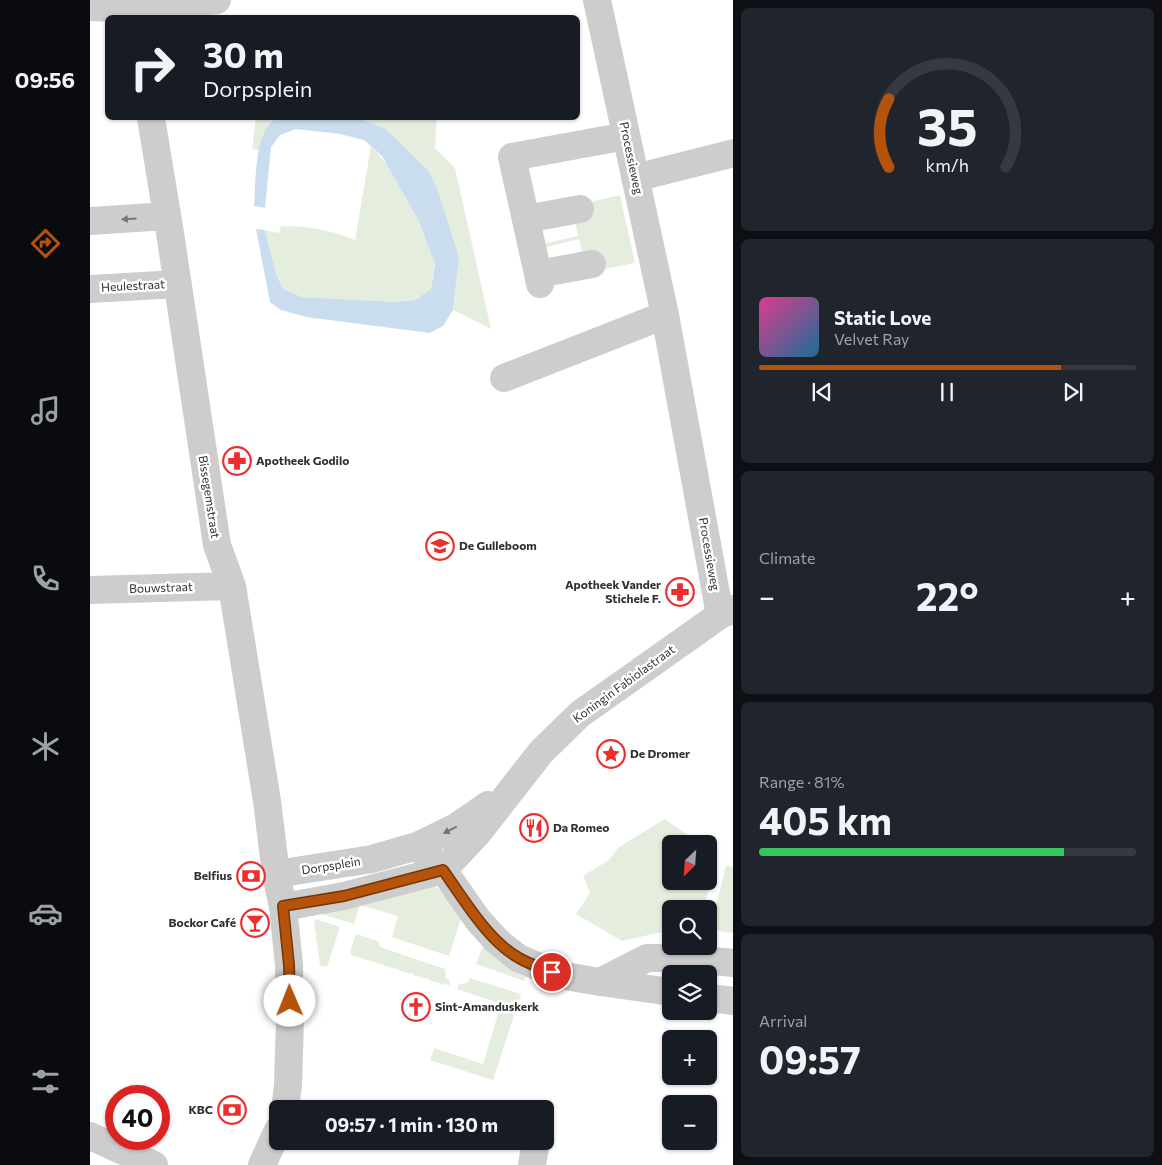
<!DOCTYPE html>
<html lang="en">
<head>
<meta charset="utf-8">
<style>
  :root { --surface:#171b24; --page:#20242c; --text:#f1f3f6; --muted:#9ea1a6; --line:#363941; --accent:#b45309 }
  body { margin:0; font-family:Commissioner,sans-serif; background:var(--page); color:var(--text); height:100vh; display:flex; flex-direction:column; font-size:19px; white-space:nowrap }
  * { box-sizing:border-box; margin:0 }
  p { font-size:16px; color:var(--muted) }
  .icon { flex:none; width:28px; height:28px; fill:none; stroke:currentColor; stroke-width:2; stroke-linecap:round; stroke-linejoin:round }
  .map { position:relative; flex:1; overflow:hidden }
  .details { display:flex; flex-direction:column; gap:8px; padding:8px; background:#0d0f14; width:429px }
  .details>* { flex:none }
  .banner { position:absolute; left:15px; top:15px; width:475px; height:105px; border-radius:8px; box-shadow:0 1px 4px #0004; background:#171b24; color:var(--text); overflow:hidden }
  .needle { width:32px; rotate:205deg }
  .fabs { position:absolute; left:572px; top:835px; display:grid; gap:10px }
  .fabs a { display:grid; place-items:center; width:55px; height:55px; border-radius:8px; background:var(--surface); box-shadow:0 1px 4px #0004; font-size:25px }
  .speed { position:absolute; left:15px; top:1085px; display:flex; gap:10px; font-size:25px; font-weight:700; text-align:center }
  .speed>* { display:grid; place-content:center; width:65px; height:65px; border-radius:50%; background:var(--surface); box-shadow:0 1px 4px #0004; line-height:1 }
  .speed .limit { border:8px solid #d22; background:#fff; color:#111 }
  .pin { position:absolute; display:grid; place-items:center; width:42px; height:42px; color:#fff; margin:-21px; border:2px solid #fff; border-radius:50%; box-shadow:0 1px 5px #0007 }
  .me { position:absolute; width:55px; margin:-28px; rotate:359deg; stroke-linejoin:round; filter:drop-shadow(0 0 4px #0008) }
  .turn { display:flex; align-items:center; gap:18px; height:105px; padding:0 15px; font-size:22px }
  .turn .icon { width:65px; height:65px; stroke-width:2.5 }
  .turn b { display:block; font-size:35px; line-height:42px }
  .big { font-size:38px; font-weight:700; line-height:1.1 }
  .details .card { flex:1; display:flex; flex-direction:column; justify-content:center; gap:8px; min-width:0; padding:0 18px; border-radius:8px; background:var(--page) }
  .details .dial { align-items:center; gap:0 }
  .dial svg { height:130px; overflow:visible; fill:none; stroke:var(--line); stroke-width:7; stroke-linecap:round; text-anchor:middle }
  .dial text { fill:var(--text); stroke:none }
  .song { display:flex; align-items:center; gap:15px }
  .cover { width:60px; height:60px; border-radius:8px; background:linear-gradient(135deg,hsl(330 70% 55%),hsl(200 70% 35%)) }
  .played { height:5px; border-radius:2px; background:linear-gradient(90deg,var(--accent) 80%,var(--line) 80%) }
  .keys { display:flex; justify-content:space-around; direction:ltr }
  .heat { display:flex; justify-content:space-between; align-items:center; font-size:28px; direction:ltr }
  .charge { height:8px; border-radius:4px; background:linear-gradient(90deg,#34c759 81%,var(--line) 0) }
  .trip { position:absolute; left:179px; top:1100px; width:285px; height:50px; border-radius:8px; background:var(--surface); box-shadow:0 1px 4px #0004; font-weight:700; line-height:50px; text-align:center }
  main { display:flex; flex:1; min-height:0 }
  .tabs { display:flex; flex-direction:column; width:90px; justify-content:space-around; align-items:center; background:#090b0e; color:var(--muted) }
  .tabs .icon { width:35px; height:35px }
  .tabs .active { color:var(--accent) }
  .tabs b { font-size:22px; color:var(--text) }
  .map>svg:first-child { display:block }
</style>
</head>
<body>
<main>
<nav class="tabs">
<b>09:56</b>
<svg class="icon active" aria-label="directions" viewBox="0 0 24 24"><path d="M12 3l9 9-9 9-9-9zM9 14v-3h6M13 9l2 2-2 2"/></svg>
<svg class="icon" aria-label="music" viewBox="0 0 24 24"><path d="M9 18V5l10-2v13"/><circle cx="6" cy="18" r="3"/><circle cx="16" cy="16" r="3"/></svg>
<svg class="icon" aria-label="phone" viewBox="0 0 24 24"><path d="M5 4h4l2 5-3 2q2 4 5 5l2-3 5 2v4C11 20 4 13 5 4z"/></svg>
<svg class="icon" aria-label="climate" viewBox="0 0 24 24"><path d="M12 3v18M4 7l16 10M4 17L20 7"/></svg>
<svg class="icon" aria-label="car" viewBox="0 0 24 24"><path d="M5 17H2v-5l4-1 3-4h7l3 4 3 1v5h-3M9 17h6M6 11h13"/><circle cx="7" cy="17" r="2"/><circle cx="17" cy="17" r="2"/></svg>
<svg class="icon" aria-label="filters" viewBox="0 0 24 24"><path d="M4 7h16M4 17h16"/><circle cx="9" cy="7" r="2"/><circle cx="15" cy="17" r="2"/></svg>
</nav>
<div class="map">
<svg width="644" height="1165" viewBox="0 0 644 1165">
  <rect width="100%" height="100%" fill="#fff"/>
  <path fill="#e5eede" d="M166,118H187C175,123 172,138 169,150L162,149Z
    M268,118H347L345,148L365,168L401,329L363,310L369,257L338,170L296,129Z
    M281,146C303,166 339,233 344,262C345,268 341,282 341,289L325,300L306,302L212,297L193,289L186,274L175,230L189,233L191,226C216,226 242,230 265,240Z
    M530,195L545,263L504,271L493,255L489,239L454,248L452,244L488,236L485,221L499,202Z
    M575,819L610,844H581V881H619V850L627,855L614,909H581V930L532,941L486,914L500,893L493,876L519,860L529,847Z
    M636,865L643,867V933L620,930Z
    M343,885L348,889L372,915L359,956L302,937L308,916L270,905L264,924L225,912Z
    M226,919L250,927L237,967L230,966L224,921Z
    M266,934L288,941L290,947L355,969L356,978L360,981L359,986L357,984L355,985L339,980L338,978L337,979L323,975L322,972L321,974L308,970V968L306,969L292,965V963L290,964L261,955L260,952Z
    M394,943L436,976L434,981L386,964Z
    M380,978L431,994L403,1080L340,1060L344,1048L393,1064L411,1004L367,989L369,984L377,983Z"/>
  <path fill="#caddee" d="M187,118H268L296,129L338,170L347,188L369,257L363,310L353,326L340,333L216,317L191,310L180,302L166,229L175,230L186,274L193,289L212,297L306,302L325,300L341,289L345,264L329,221L292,156L274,140L250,134L206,129L190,135L181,147L175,208L164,206C166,184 164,128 187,118Z"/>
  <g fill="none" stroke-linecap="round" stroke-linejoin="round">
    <path stroke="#cdcdcd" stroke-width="28" d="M507,0L575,315L630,615
      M0,7L43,9L127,0
      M61,118L80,233L127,545L142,586L177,801L186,874L193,907L199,965L200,1019L198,1085L195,1109
      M545,178L644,153
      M436,219L490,209
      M0,221L77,216
      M448,274L422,157L536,136
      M450,284L448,274L502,264
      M0,289L87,284
      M414,378L575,315
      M0,590L142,586
      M327,846L353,870L388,920L407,941L428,958L469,975L510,982L581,992
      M186,874L282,859L327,846L366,827L398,805
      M193,907L254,896L353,870L387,834L451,752L490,714L630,615L644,609
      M510,982L557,958H588L644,963
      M619,998L644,1001
      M0,1136L64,1165
      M172,1165L188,1130
      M442,1165L446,1141"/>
  </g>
  <defs><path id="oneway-solid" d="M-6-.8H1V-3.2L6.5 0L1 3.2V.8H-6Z" transform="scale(1.25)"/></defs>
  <g fill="#777">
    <use href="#oneway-solid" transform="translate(39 219) rotate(177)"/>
    <use href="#oneway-solid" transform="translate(360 830) rotate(153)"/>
  </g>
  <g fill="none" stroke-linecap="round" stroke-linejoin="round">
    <defs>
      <path id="route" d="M200,1001L199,965L193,906L254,896L353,870C373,898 398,941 429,958C439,964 451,968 462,972"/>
    </defs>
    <use href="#route" stroke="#753606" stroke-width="12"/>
    <use href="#route" stroke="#b45309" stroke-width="9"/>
  </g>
  <defs>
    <symbol id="pharmacy-ring" viewBox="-11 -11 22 22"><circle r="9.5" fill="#fff" stroke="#eb2e2e" stroke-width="1.5"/><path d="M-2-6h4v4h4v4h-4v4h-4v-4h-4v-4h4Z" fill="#eb2e2e"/></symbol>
    <symbol id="school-ring" viewBox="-11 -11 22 22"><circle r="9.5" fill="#fff" stroke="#eb2e2e" stroke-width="1.5"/><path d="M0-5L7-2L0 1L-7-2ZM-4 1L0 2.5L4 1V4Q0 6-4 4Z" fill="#eb2e2e"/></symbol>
    <symbol id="sight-ring" viewBox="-11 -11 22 22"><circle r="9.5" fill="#fff" stroke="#eb2e2e" stroke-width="1.5"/><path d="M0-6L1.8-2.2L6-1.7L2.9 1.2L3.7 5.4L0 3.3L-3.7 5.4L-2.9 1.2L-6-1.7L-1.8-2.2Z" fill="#eb2e2e"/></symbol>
    <symbol id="restaurant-ring" viewBox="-11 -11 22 22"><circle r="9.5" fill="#fff" stroke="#eb2e2e" stroke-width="1.5"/><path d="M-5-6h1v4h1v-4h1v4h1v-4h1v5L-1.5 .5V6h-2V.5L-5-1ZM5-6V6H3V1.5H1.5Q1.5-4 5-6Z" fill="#eb2e2e"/></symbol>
    <symbol id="bank-ring" viewBox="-11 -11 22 22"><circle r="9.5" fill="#fff" stroke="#eb2e2e" stroke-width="1.5"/><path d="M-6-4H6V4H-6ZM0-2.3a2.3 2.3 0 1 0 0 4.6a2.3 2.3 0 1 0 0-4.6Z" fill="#eb2e2e"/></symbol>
    <symbol id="bar-ring" viewBox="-11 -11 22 22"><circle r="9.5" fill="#fff" stroke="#eb2e2e" stroke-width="1.5"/><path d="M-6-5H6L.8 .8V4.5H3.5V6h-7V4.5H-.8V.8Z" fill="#eb2e2e"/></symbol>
    <symbol id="church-ring" viewBox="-11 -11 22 22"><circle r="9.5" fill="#fff" stroke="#eb2e2e" stroke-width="1.5"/><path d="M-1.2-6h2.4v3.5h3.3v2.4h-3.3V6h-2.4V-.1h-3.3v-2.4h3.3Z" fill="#eb2e2e"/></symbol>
  </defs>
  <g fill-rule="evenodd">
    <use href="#pharmacy-ring" x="131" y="445" width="32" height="32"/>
    <use href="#school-ring" x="334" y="530" width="32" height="32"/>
    <use href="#pharmacy-ring" x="574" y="576" width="32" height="32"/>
    <use href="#sight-ring" x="505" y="738" width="32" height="32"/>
    <use href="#restaurant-ring" x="428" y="812" width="32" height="32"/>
    <use href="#bank-ring" x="145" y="860" width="32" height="32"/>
    <use href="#bar-ring" x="149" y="907" width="32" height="32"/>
    <use href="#church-ring" x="310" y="991" width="32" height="32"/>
    <use href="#bank-ring" x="126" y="1094" width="32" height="32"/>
  </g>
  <g text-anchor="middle" stroke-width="5" stroke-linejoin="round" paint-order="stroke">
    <g font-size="12" fill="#303030" stroke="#fff">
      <text transform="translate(541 158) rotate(78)" y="4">Processieweg</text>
      <text transform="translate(43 286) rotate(-3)" y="4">Heulestraat</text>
      <text transform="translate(119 497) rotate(81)" y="4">Bissegemstraat</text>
      <text transform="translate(619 554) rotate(80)" y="4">Processieweg</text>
      <text transform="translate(71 588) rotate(-2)" y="4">Bouwstraat</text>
      <text transform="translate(534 684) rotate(-36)" y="4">Koningin Fabiolastraat</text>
      <text transform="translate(241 866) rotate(-9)" y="4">Dorpsplein</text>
    </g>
    <g font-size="12" font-weight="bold" fill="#303030" stroke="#fff" text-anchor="start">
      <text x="166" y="465">Apotheek Godilo</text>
      <text x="369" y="550">De Gulleboom</text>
      <text x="571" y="589" text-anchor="end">Apotheek Vander<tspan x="571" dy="14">Stichele F.</tspan></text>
      <text x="540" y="758">De Dromer</text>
      <text x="463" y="832">Da Romeo</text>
      <text x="142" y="880" text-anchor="end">Belfius</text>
      <text x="146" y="927" text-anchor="end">Bockor Café</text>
      <text x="345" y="1011">Sint-Amanduskerk</text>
      <text x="123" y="1114" text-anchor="end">KBC</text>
    </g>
  </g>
</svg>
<div class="fabs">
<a><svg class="needle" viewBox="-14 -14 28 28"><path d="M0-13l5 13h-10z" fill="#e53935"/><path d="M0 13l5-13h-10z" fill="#9ea1a6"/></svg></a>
<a><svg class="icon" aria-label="search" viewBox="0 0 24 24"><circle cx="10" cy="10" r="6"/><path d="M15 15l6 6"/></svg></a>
<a><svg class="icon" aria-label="layers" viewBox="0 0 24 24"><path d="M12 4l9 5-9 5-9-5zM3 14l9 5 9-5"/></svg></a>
<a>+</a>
<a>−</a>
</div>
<div class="speed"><div class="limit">40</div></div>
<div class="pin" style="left:462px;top:972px;background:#d93025"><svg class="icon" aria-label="arrive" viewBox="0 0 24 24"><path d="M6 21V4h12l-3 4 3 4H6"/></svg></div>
<svg class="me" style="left:200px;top:1001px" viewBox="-20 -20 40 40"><circle r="19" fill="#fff"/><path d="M0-13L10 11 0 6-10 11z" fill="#b45309"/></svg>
<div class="trip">09:57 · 1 min · 130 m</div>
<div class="banner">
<div class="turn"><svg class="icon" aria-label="right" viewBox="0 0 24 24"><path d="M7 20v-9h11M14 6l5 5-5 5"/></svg><div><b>30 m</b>Dorpsplein</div></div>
</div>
</div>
<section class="details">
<div class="card dial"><svg viewBox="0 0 100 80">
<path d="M14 69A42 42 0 1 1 86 69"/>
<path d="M14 69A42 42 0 0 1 14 27" stroke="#b45309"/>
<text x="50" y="56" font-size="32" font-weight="700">35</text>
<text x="50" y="72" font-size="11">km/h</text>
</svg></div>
<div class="card">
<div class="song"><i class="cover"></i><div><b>Static Love</b><p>Velvet Ray</p></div></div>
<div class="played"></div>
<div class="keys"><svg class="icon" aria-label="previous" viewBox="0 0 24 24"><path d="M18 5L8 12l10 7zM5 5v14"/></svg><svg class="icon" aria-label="pause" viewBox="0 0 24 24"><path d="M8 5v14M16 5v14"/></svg><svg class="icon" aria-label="next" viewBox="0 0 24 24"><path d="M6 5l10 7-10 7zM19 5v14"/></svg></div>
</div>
<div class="card"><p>Climate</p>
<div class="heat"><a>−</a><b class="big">22°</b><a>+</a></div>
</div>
<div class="card"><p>Range · 81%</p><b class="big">405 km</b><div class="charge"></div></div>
<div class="card"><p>Arrival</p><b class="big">09:57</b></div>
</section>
</main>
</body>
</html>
